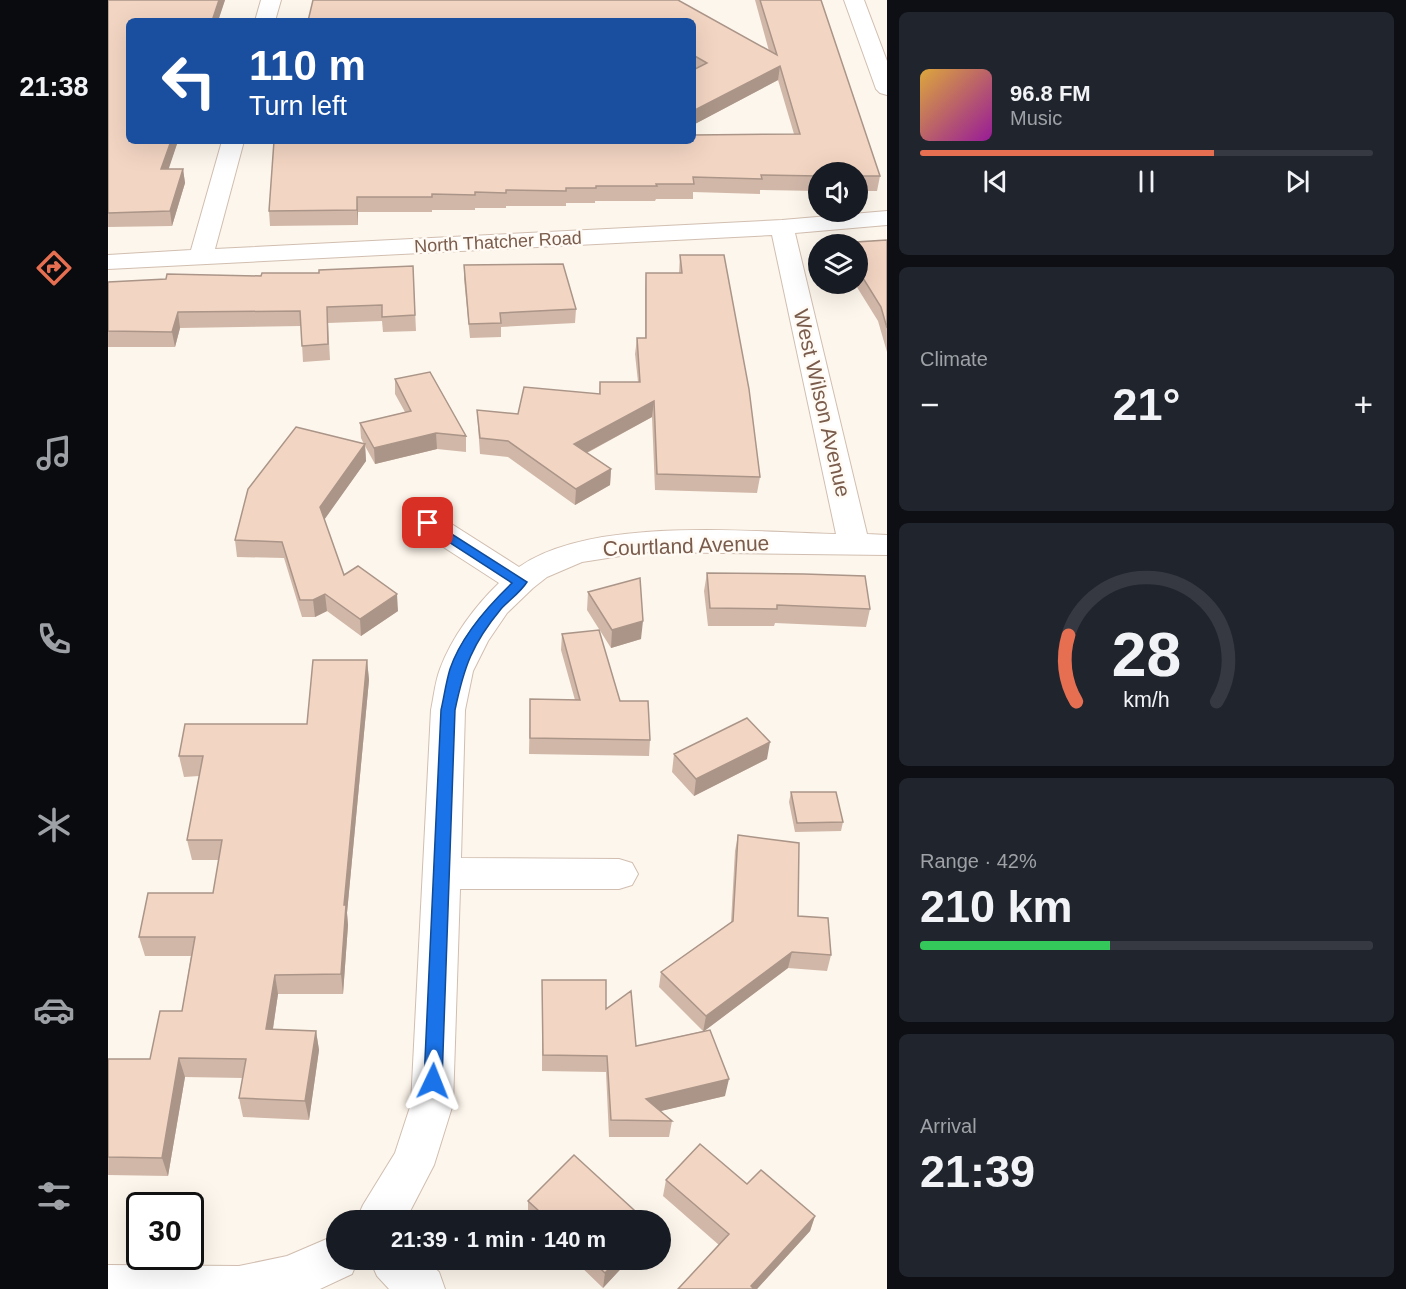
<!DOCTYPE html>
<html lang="en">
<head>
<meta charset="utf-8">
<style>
  :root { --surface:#171b24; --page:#20242c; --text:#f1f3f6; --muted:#9ea1a6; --line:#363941; --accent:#e76f51 }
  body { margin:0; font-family:Arial,sans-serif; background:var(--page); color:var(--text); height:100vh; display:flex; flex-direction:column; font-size:22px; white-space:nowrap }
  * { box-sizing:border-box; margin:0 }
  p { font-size:20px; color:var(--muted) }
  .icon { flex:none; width:33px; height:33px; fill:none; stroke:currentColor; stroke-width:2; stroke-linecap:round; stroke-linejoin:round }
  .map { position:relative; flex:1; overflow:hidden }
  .details { display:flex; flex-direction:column; gap:12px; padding:12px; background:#0d0f14; width:519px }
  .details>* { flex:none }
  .guide { position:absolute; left:18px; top:18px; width:570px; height:126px; border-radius:9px; box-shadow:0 6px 24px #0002; background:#1a4fa0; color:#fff; overflow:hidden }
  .fabs { position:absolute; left:700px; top:162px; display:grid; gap:12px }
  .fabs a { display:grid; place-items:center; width:60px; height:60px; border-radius:50%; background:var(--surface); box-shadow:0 6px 24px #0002; font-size:30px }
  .speed { position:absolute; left:18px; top:1192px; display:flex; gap:12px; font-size:30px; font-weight:700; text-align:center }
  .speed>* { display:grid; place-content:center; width:78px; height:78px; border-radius:50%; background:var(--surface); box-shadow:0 6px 24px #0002; line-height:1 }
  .speed .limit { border:3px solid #111; border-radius:9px; background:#fff; color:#111 }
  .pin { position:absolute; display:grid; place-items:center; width:51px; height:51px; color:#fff; margin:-26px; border-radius:12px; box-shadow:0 3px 9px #0006 }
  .me { position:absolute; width:66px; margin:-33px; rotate:2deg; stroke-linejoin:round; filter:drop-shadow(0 0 4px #0008) }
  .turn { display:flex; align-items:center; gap:21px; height:126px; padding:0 24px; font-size:27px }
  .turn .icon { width:78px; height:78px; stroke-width:2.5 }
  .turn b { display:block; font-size:42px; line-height:51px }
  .big { font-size:45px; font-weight:800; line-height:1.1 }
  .details .tile { flex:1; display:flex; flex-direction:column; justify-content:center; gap:9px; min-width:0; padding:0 21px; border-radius:9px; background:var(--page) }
  .details .dial { align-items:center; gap:0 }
  .dial svg { height:156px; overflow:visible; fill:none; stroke:var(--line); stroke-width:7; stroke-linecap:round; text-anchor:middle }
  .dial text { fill:var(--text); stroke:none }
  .song { display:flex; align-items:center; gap:18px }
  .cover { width:72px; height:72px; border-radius:9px; background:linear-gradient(135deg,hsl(40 70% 55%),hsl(300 70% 35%)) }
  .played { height:6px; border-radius:3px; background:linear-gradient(90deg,var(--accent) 65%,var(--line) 65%) }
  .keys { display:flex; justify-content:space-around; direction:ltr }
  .heat { display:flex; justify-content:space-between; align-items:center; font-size:33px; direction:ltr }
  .charge { height:9px; border-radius:4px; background:linear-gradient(90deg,#34c759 42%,var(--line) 0) }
  .trip { position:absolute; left:218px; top:1210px; width:345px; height:60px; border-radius:30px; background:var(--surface); box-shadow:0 6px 24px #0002; font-weight:800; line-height:60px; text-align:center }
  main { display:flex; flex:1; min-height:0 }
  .tab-bar { display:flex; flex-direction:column; width:108px; justify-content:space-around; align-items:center; background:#090b0e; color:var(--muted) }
  .tab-bar .icon { width:42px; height:42px }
  .tab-bar .on { color:var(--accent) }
  .tab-bar b { font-size:27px; color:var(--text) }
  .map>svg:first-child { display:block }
</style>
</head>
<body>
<main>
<nav class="tab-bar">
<b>21:38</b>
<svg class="icon on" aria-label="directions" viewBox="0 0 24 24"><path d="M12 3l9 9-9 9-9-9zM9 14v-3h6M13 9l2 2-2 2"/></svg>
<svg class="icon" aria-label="music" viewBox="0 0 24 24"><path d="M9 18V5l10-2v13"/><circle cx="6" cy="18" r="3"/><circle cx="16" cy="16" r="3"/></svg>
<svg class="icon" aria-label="phone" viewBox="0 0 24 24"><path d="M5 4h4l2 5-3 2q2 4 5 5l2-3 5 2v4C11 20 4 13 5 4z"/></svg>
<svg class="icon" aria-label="climate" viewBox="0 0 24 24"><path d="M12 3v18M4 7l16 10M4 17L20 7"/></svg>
<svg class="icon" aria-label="car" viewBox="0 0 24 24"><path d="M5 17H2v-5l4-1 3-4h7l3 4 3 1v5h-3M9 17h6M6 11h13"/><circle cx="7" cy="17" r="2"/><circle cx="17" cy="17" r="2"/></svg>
<svg class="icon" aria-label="filters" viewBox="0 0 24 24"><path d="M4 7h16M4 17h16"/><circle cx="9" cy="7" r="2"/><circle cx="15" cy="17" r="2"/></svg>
</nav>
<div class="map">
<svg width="779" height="1289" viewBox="0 0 779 1289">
  <rect width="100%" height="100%" fill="#fdf6ec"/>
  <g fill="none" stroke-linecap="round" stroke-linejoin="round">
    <defs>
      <path id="minor" d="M153,0H173L167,21H147Z
        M736,0H756L779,61V95L772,93L768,89Z
        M114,141H136L107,249L674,220L779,211V225L687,233L759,534L779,535V555L538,552L474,562L439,577L425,588L399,613L380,641L365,671L357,710L353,858L511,859L524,863L530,874L524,885L511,889H352L345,1104L326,1165L297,1221H248L255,1205L287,1153L303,1104L323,710C326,696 327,682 332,669C344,637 367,606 391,583L309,530L305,523L309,516L320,513L331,516L411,567C484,516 641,532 728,534L664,235L0,269V255L83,250Z
        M228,1235V1260H250L244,1274L212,1289H0V1265L131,1266L179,1256Z
        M262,1260H318L331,1272L337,1289H281L269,1276Z"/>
    </defs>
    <use href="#minor" stroke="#d1beb0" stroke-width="2"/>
    <use href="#minor" fill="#fff" fill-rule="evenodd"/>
  </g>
  <path fill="#d1b7a8" d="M0,0H117L110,21L21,141H70L60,169H75L77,183L64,226L0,227Z
    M570,0L661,51L647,0H713L772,176L769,191H750V172H711V191L652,190V194L585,192V199H548L547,201H487V203H458V206H398V208H367V210H324V212H250V225L162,226L161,211L166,141L686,134L670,80L585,125V21Z
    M779,240V352L770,321L747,284H750V244H733V243Z
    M572,255L652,477L649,493L547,490L544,417L479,453L503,469L502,485L467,505L400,457L372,454L370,426L369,410L410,414L491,394L492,382H530L527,354L529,338H537V288L538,273H571Z
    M356,265L468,309L467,323L393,327V337L362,338L356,279Z
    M305,266L308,331L275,332L274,321L220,323L222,360L195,362L193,326L72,328L67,347H0V282L211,273Z
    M287,379L358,436V452L329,449L267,464L257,446L258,461L216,519L236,575L290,611L253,636L219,611L207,617H194L176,558L129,557L127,540L256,444L253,438L252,423L297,412L287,394Z
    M599,573L762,609L758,627L667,623L666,626H600L596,591Z
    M480,592L533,639L503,648L479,610Z
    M454,634L512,701L542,740L541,756L421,754L422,699L467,700L453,650Z
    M259,660L261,680L239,913L240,925L235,994H170L165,1029L208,1031L211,1050L201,1120L135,1117L131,1098L135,1078L77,1077L60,1176L0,1175V1059H42L74,1011L83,956H37L31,937L105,893L111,860H84L79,840L91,776L76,777L71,756L199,724Z
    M566,754L659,759L586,796L564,772Z
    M683,792L735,822L733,831L687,832L681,802Z
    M630,835L690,916L723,955L719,971L680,968L596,1031L617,1096L552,1111L564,1121L561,1137H501L498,1072L434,1071V980L498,1009L528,1046L595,1031L551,987L553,972L623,922L627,851Z
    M558,1180L639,1184L707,1216L702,1231L649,1289H570L611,1245L555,1196Z
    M420,1201L538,1221H425L420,1216Z
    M466,1260H521L495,1288Z"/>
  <path fill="#aa9588" d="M111,0H117L110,21H104Z
    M672,66L670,80L585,125V111Z
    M63,141H70L56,183L53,169Z
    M75,169L77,183L64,226L62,211Z
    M249,197L250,212V225L249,210Z
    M70,312L72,328L67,347L64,332Z
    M546,401L544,417L465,460L466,444Z
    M328,433L329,449L267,464L266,448Z
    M257,444L258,461L214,523L212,507Z
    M503,469L502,485L467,505L468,489Z
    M217,594L219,611L207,617L205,600Z
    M289,594L290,611L253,636L252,619Z
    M535,621L533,639L503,648L504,630Z
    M259,660L261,680L239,913L240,925L235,994L233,974L236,905Z
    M662,742L659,759L586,796L588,779Z
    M684,952L680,968L595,1032L598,1016Z
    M167,975L170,994L162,1048L158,1029Z
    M208,1031L211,1050L201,1120L197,1101Z
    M71,1058L77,1077L60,1176L54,1158Z
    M621,1079L617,1096L536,1115L538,1099Z
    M707,1216L702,1231L649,1289H642L643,1286Z
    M509,1260H521L495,1288L497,1273Z"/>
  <path fill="#f3d5c3" stroke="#aa9588" stroke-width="1.5" d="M0,0H111L104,21H21V141H63L53,169H75L62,211L0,213Z
    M205,0H570L669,55L652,0H713L772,176H750V172H711V176L653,175L654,179L585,177L586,184H548L549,186H488V188H458V191L398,190V193L367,192V195L324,194V197H249V210L161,211L166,141H585V135L692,134L672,66L585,111V70L599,63L585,55V21H200Z
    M779,240V328L773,307L750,270V244H734L733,243Z
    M572,255H616L641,389L652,477L549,474L546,401L466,444L503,469L468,489L400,441L372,438L369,410L410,414L416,387L492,394V382H532L529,338H538V273H574Z
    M455,264L468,309L392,313L393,323L361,324L356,265Z
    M305,266L307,315L274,317V305L219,307L220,344L194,346L192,311L70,312L64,332L0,331V282L58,279L59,274L153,276L154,273H211V270Z
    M322,372L358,436L328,433L266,448L252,423L303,411L287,379Z
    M188,427L257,444L212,507L236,575L250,566L289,594L252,619L217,594L205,600H192L174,542L127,540L140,489Z
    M599,573L696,574L757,576L762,609L669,605V609L602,608Z
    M532,578L535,621L504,630L480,592Z
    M491,630L512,701H540L542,740L422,738V699L472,700L454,634Z
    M205,660H259L236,905H238L233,974L167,975L158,1029L208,1031L197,1101L131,1098L138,1059L71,1058L54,1158L0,1157V1059H42L52,1011H74L87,937H31L40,893H105L114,840H79L95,756H71L77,724H199Z
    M639,718L662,742L588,779L566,754Z
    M683,792H728L735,822L689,823Z
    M630,835L691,843L690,916L720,918L723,955L684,952L598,1016L553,972L625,921Z
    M434,980H498V1009L523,991L528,1046L602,1030L621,1079L538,1099L564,1121L503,1120L499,1056L435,1055Z
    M592,1144L639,1184L653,1170L707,1216L643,1286L646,1289H570L621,1234L558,1180Z
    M466,1155L538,1221H442L420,1201Z
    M483,1260H509L497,1273Z"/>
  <path fill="#1a73e8" stroke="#114b97" stroke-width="1.5" d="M320,519L419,582C412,593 401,600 393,609C364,644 356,667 347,710L334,1081L331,1087L325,1089L319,1087L316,1081L333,710C336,697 338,682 342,669C353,636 379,607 404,583L316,526L314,523Z"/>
  <g text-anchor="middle" stroke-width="5" stroke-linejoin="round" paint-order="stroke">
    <g font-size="18" fill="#7a5c4d" stroke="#fffaf3">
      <text transform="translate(390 242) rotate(-3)" y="6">North Thatcher Road</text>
    </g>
    <g font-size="21" fill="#7a5c4d" stroke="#fffaf3">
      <text transform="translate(714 403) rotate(77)" y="7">West Wilson Avenue</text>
      <text transform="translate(578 546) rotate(-2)" y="7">Courtland Avenue</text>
    </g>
  </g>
</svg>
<div class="fabs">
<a><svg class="icon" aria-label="sound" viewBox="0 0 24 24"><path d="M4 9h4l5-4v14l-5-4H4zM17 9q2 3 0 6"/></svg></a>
<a><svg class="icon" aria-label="layers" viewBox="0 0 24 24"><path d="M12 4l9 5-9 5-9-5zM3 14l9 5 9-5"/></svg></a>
</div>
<div class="speed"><div class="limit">30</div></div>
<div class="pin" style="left:320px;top:523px;background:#d93025"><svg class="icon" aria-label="arrive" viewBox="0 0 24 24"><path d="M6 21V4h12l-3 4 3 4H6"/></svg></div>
<svg class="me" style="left:325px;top:1081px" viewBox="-20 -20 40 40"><path d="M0-17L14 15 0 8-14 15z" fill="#1a73e8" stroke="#fff" stroke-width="4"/></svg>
<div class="trip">21:39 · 1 min · 140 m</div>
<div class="guide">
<div class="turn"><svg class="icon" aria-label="left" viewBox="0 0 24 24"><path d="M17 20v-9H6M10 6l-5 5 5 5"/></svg><div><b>110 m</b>Turn left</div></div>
</div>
</div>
<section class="details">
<div class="tile">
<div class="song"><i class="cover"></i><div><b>96.8 FM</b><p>Music</p></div></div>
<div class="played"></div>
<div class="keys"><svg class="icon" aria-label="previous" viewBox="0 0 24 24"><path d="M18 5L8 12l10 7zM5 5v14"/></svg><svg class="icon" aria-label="pause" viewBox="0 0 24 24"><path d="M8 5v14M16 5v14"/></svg><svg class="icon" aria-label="next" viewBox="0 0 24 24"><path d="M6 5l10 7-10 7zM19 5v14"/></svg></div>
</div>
<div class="tile"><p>Climate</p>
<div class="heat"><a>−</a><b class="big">21°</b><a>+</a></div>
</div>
<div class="tile dial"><svg viewBox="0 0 100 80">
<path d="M14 69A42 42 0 1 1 86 69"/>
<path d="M14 69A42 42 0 0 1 10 35" stroke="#e76f51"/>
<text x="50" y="56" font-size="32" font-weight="700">28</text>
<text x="50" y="72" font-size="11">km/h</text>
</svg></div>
<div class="tile"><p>Range · 42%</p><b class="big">210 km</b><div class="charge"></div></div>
<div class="tile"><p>Arrival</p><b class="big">21:39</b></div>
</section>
</main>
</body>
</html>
